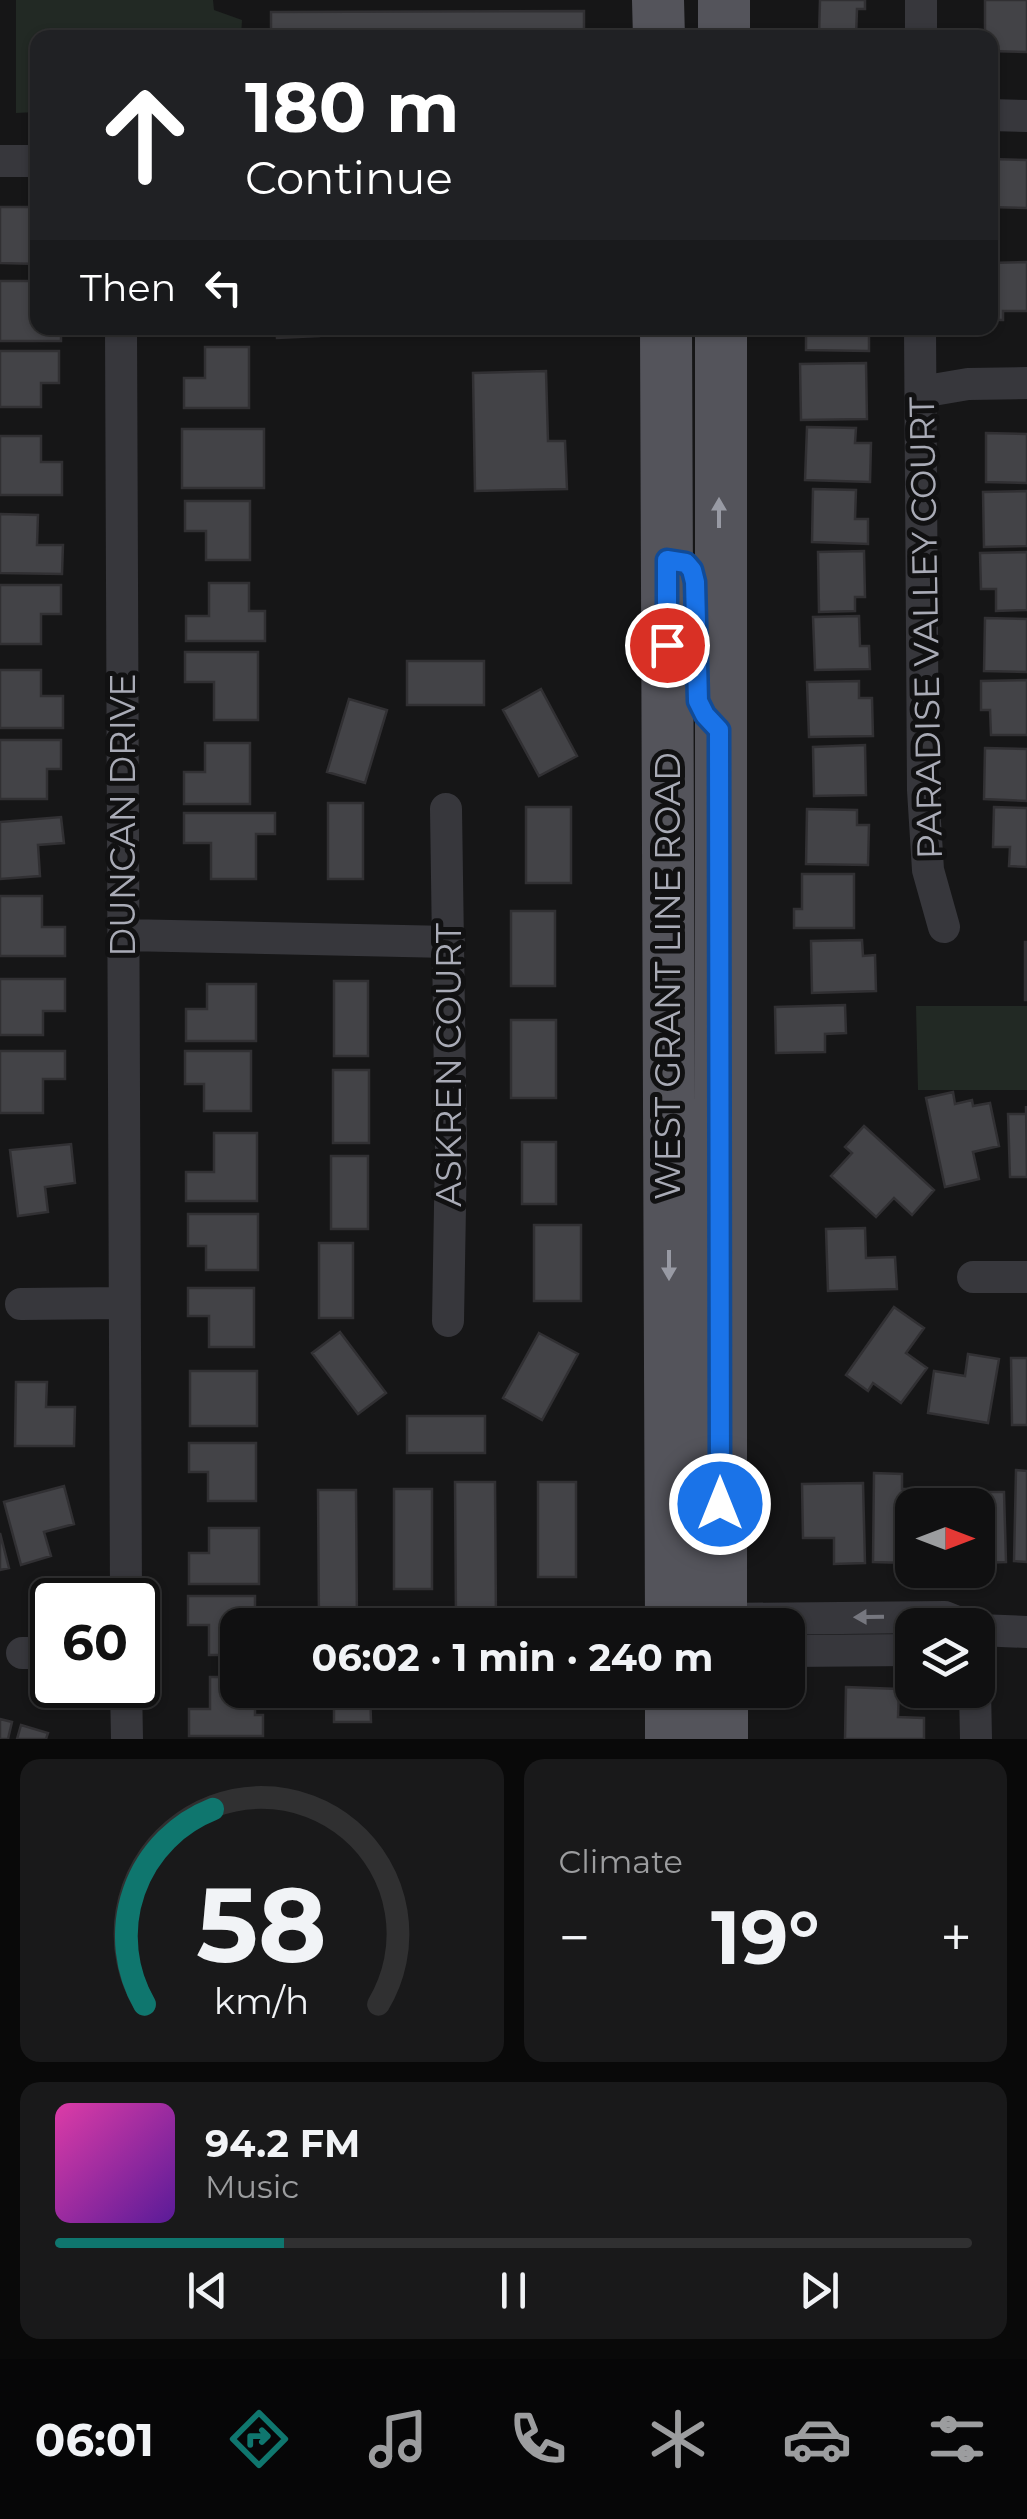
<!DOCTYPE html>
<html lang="en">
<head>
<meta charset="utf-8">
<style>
  :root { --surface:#101011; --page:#19191a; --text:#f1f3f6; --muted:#9c9d9f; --line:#303031; --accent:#0f766e }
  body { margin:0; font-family:Montserrat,sans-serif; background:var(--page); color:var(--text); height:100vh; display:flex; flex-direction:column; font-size:38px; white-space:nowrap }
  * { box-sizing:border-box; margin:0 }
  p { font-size:32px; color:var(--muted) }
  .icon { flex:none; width:55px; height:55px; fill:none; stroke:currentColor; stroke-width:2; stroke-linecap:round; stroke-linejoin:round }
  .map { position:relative; height:1739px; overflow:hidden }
  .sheet { display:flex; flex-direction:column; gap:20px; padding:20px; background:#090909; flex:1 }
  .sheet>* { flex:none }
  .top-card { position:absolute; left:30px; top:30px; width:968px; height:305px; border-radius:20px; box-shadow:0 2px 8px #0004,0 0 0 2px var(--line); background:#202124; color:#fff; overflow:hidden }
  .needle { width:65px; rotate:90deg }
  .tools { position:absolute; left:895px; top:1488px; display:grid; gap:20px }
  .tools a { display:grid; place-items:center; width:100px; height:100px; border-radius:20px; background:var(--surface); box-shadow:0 2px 8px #0004,0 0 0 2px var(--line); font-size:50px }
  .speed { position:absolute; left:30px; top:1578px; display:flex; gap:20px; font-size:50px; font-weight:700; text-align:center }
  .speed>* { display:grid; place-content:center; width:130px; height:130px; border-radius:50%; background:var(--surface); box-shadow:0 2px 8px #0004,0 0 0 2px var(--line); line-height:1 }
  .speed .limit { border:5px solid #111; border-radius:15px; background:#fff; color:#111 }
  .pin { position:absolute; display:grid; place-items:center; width:85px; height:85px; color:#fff; margin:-42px; border:5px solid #fff; border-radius:50%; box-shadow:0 2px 10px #0007 }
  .me { position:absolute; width:110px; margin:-55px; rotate:0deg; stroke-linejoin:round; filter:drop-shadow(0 0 8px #0008) }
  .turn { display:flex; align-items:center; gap:35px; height:210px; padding:0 50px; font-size:45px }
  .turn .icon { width:130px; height:130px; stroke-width:2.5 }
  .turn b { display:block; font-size:70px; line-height:85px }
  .then { display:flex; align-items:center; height:95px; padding:0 50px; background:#0003; gap:20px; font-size:38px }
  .big { font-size:75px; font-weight:700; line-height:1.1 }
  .sheet .widget { flex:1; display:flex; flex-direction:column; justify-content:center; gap:15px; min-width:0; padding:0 35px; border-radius:20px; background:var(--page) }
  .sheet .dial { align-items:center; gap:0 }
  .dial svg { height:260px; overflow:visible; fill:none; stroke:var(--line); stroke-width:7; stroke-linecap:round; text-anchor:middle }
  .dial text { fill:var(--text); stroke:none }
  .song { display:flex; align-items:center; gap:30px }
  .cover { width:120px; height:120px; border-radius:15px; background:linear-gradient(135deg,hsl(320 70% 55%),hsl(270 70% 35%)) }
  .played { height:10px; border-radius:5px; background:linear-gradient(90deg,var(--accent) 25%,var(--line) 25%) }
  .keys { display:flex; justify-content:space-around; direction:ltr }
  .heat { display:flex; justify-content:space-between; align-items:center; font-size:55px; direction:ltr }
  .sheet .tiles { flex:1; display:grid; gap:20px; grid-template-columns:1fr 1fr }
  .widget:last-child { grid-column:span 2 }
  .trip { position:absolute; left:220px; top:1608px; width:585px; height:100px; border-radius:20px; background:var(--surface); box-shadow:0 2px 8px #0004,0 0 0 2px var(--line); font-weight:700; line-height:100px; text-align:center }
  .tabs { display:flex; height:160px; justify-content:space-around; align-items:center; background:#060607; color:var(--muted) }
  .tabs .icon { width:70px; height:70px }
  .tabs .selected { color:var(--accent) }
  .tabs b { font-size:45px; color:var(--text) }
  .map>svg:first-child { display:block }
</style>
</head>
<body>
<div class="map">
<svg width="1027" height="1739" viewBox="0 0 1027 1739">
  <rect width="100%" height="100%" fill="#161617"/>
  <path fill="#222924" d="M16,0H213L214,10L242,20L241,37L38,38L37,112L16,113Z
    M916,1006H1027V1090H918Z"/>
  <path fill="#434347" stroke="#313033" stroke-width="2.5" d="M820,0H865V9H857L856,38L819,37Z
    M985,0H1027V52L990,51V38H985Z
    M584,11V38H271V12Z
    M990,159L1027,160V208L990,207Z
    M0,207H38V264L0,263Z
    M1027,262V311H1003V320H990V263Z
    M0,281H38V328H61V341H0Z
    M276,328H319V336L277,338Z
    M806,328H869V351L806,350Z
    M205,347H249V408H184V378H205Z
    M0,351H59V383H41V407H0Z
    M866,363L867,419L801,420L800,364Z
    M546,371L548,441H565L567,489L475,491L473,373Z
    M807,427L856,428L855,443H871L870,482L805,480Z
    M182,429H264V488H182Z
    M986,433L1027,434V483L986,482Z
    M0,436H41V462H62V495H0Z
    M813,489L856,490L855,519H868V544L812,542Z
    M1027,491V546L984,547L983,492Z
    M185,501H250V560H206V531H185Z
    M0,514L38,515L37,545H63L62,574L0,573Z
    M864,551L865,597H855V611L819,612L818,552Z
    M1027,552V610L996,611V589H981L980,553Z
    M209,583H249V611H265V641H186V616H209Z
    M0,585H61V614H41V644H0Z
    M859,616L860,646H869L870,669L815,670L813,617Z
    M985,618L1027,619V672L984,671Z
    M185,652H258V720H214V682H185Z
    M407,661H484V705H407Z
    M0,670H41V696H63V728H0Z
    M1027,680V735H991L990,710H981V681Z
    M859,681V698H872L873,736L809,737L807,682Z
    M541,689L577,756L539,776L503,710Z
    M349,699L387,710L365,783L327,772Z
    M0,740H61V769H47V799H0Z
    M205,743H250V804H184V772H205Z
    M865,745L866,795L814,796L813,747Z
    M985,748L1027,749V801L984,799Z
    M328,803H363V879H328Z
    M526,807H571V883H526Z
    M994,807L1027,808V867L1009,866L1010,847H993Z
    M807,809L857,810V825H869L868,865L806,864Z
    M184,813H275V834H256V879H211V843H184Z
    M61,817L64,843L38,845L40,876L0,879V822Z
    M802,874H854V928H794V909H802Z
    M0,896H42V927H65V956H0Z
    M511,911H555V986H511Z
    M862,940L863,956L875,955L876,991L812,993L811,941Z
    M1025,942H1027V1000H1025Z
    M0,979H65V1011H43V1035H0Z
    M334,981H368V1056H334Z
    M207,984H256V1041H186V1009H207Z
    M845,1005L846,1033L825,1034V1052L776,1053L775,1007Z
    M511,1020H556V1098H511Z
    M0,1051H65V1079H43V1113H0Z
    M185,1051H251V1111H204V1084H185Z
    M333,1070H369V1143H333Z
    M953,1092L955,1104L972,1100L973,1106L990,1103L999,1146L973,1152L979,1179L945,1187L926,1098Z
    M1026,1106L1027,1177H1010L1008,1114H1026Z
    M864,1126L934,1190L912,1215L894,1198L876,1217L831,1176L852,1153L845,1147Z
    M214,1133H257V1201H186V1172H214Z
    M522,1142H556V1204H522Z
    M71,1144L75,1183L45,1187L48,1212L18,1216L10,1150Z
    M331,1156H368V1229H331Z
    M188,1214H258V1270H206V1246H188Z
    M534,1225H581V1301H534Z
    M865,1228L866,1258L895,1257L897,1289L828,1291L826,1229Z
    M319,1243H353V1318H319Z
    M188,1288H254V1347H209V1316H188Z
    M894,1307L924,1328L906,1353L927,1368L901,1403L873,1383L868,1391L846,1375Z
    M340,1332L386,1393L358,1414L312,1353Z
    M539,1333L578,1354L542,1420L503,1398Z
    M968,1354L999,1359L988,1423L928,1413L934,1371L965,1376Z
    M1011,1358H1027V1425H1012Z
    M190,1371H257V1426H190Z
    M16,1382H47L46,1407H75L74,1446H15Z
    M407,1416H485V1453H407Z
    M189,1443H256V1501H208V1472H189Z
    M1016,1470L1027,1471V1562L1014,1561Z
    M874,1473L902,1474V1489H936V1505H912V1536H908L907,1563L873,1562Z
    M455,1482H495L496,1622H456Z
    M538,1482H576V1577H538Z
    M863,1483L865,1563L834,1564V1538H803L802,1484Z
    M64,1486L74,1524L44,1532L51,1556L21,1565L4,1502Z
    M394,1489H432V1589H394Z
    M318,1490H356L357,1625H319Z
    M944,1492H1004L1006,1562L978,1563V1505H944Z
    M209,1528H259V1584H189V1553H209Z
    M0,1533L9,1568L0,1570Z
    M188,1596H255V1625H238V1655H209V1625H188Z
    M506,1621H562V1625H506Z
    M210,1677H238V1690H255V1715H263V1736H189V1709H210Z
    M846,1687L899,1689L898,1717L924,1718V1739H845Z
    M334,1690H370L371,1722H334Z
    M0,1719L12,1722L8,1739H0Z
    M21,1725L48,1733L46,1739H17Z"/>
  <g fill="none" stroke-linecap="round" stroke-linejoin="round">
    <path stroke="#37373c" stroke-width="32" d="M921,38V0
      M990,115L1027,116
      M0,161H38
      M121,328L126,1600
      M920,328L923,790L928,870L944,927
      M921,392L968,384L1027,383
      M446,809L451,1150L448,1321
      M124,935L449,942
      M973,1277H1027
      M21,1304L123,1303
      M707,1624L721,1619L945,1617L965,1625
      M978,1630L1027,1632
      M788,1651L912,1650
      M22,1653H52
      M126,1685L127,1739
      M975,1690L976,1739"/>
    <path stroke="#54545b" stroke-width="52" d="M658,0L659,38
      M724,38V0
      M666,328L671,1625
      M721,1625V328
      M722,1690V1739
      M671,1739V1690"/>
  </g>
  <defs><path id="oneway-solid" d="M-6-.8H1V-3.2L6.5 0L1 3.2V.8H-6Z" transform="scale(2.5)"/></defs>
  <g fill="#989aa4">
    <use href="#oneway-solid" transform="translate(719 513) rotate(-90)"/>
    <use href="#oneway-solid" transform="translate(669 1265) rotate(90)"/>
  </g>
  <use fill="#76777f" href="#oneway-solid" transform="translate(869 1617) rotate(179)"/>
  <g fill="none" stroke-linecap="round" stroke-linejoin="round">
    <defs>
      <path id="route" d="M667,645V560L686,563L692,570L695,582L698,701L705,715L719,730L720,1504"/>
    </defs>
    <use href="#route" stroke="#114b97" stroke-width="25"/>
    <use href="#route" stroke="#1a73e8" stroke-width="18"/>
  </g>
  <g text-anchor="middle" stroke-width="10" stroke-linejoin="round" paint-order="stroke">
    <g font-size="35" fill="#a9abb6" stroke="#111112">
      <text transform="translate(926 628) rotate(-91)" y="12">PARADISE VALLEY COURT</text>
      <text transform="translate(123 815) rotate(-90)" y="12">DUNCAN DRIVE</text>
      <text transform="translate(668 976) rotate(-90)" y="12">WEST GRANT LINE ROAD</text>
      <text transform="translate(449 1065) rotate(-90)" y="12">ASKREN COURT</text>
    </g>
  </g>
</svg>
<div class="tools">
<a><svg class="needle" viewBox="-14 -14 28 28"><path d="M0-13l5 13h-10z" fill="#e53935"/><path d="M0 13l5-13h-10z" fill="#9c9d9f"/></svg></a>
<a><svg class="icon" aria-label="layers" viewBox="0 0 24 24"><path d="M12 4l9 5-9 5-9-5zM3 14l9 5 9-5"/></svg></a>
</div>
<div class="speed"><div class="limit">60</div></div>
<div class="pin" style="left:667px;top:645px;background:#d93025"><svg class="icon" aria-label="arrive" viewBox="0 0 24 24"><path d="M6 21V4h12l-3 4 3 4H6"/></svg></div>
<svg class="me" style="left:720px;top:1504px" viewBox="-20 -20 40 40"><circle r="17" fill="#1a73e8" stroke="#fff" stroke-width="3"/><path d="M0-11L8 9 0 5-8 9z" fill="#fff"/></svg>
<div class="trip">06:02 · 1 min · 240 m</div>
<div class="top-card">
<div class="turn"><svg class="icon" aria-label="ahead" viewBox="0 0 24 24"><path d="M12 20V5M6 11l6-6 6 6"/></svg><div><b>180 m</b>Continue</div></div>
<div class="then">Then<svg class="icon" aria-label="left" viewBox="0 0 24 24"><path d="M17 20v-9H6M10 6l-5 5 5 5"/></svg></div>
</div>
</div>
<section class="sheet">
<div class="tiles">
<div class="widget dial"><svg viewBox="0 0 100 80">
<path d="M14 69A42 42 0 1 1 86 69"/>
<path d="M14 69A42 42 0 0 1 35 9" stroke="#0f766e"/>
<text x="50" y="56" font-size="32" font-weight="700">58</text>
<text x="50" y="72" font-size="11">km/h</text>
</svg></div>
<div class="widget"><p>Climate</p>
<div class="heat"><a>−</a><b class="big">19°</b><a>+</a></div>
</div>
<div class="widget">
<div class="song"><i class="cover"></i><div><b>94.2 FM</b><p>Music</p></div></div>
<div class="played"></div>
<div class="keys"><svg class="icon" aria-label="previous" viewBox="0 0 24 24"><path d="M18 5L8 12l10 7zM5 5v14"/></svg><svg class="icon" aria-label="pause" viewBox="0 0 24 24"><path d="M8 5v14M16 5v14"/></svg><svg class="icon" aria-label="next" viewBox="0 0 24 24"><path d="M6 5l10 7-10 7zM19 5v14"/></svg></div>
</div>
</div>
</section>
<nav class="tabs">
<b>06:01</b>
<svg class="icon selected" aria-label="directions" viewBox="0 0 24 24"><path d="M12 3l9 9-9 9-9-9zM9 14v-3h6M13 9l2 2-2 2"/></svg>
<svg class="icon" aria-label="music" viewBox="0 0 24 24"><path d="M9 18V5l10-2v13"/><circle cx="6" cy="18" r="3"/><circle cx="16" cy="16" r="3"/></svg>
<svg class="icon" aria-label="phone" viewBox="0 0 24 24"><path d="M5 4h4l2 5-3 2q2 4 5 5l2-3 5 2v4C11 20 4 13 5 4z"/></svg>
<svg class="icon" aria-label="climate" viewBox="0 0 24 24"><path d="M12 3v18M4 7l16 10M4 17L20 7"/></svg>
<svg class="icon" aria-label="car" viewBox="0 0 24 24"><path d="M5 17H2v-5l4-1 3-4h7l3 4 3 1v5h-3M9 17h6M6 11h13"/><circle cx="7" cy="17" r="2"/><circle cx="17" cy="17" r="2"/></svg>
<svg class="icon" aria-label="filters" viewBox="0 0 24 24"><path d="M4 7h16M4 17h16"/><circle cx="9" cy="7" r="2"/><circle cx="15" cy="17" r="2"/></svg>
</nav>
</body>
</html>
